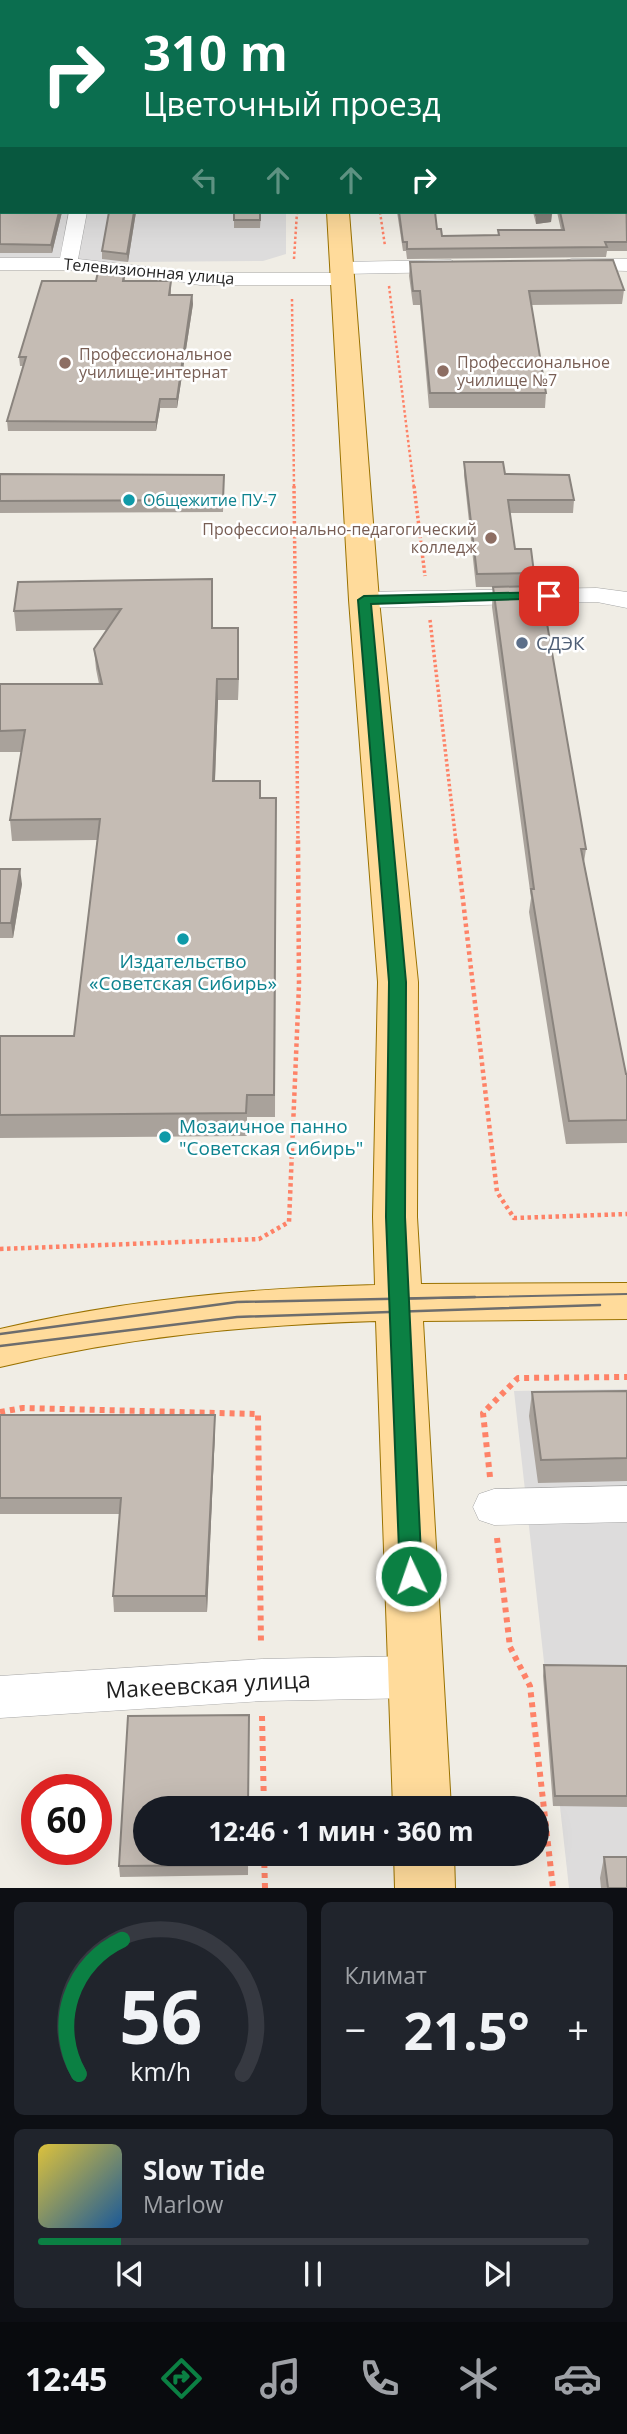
<!DOCTYPE html>
<html lang="ru">
<head>
<meta charset="utf-8">
<style>
  :root { --surface:#171b24; --page:#20242c; --text:#f1f3f6; --muted:#9ea1a6; --line:#363941; --accent:#0b8043 }
  body { margin:0; font-family:"Open Sans",sans-serif; background:var(--page); color:var(--text); height:100vh; display:flex; flex-direction:column; font-size:26px; white-space:nowrap }
  * { box-sizing:border-box; margin:0 }
  p { font-size:23px; color:var(--muted) }
  .icon { flex:none; width:38px; height:38px; fill:none; stroke:currentColor; stroke-width:2; stroke-linecap:round; stroke-linejoin:round }
  .map { position:relative; height:1888px; overflow:hidden }
  .panel { display:flex; flex-direction:column; gap:14px; padding:14px; background:#0d0f14; flex:1 }
  .panel>* { flex:none }
  .top-card { position:absolute; left:0px; top:0px; width:628px; height:214px; box-shadow:0 7px 28px #0002; background:#0b6e4f; color:#fff; overflow:hidden }
  .speed { position:absolute; left:21px; top:1774px; display:flex; gap:14px; font-size:35px; font-weight:700; text-align:center }
  .speed>* { display:grid; place-content:center; width:91px; height:91px; border-radius:50%; background:var(--surface); box-shadow:0 7px 28px #0002; line-height:1 }
  .speed .limit { border:10px solid #d22; background:#fff; color:#111 }
  .pin { position:absolute; display:grid; place-items:center; width:60px; height:60px; color:#fff; margin:-30px; border-radius:14px; box-shadow:0 4px 10px #0006 }
  .me { position:absolute; width:77px; margin:-38px; rotate:357deg; stroke-linejoin:round; filter:drop-shadow(0 0 5px #0008) }
  .turn { display:flex; align-items:center; gap:24px; height:147px; padding:0 28px; font-size:32px }
  .turn .icon { width:91px; height:91px; stroke-width:2.5 }
  .turn b { display:block; font-size:49px; line-height:60px }
  .lanes { display:flex; align-items:center; height:66px; padding:0 28px; background:#0003; justify-content:center; gap:35px; direction:ltr }
  .lanes .off { opacity:.35 }
  .big { font-size:52px; font-weight:700; line-height:1.1 }
  .panel .card { flex:1; display:flex; flex-direction:column; justify-content:center; gap:10px; min-width:0; padding:0 24px; border-radius:10px; background:var(--page) }
  .panel .dial { align-items:center; gap:0 }
  .dial svg { height:182px; overflow:visible; fill:none; stroke:var(--line); stroke-width:7; stroke-linecap:round; text-anchor:middle }
  .dial text { fill:var(--text); stroke:none }
  .song { display:flex; align-items:center; gap:21px }
  .cover { width:84px; height:84px; border-radius:10px; background:linear-gradient(135deg,hsl(50 70% 55%),hsl(210 70% 35%)) }
  .played { height:7px; border-radius:4px; background:linear-gradient(90deg,var(--accent) 15%,var(--line) 15%) }
  .keys { display:flex; justify-content:space-around; direction:ltr }
  .heat { display:flex; justify-content:space-between; align-items:center; font-size:38px; direction:ltr }
  .panel .tiles { flex:1; display:grid; gap:14px; grid-template-columns:1fr 1fr }
  .card:last-child { grid-column:span 2 }
  .trip { position:absolute; left:133px; top:1796px; width:416px; height:70px; border-radius:35px; background:var(--surface); box-shadow:0 7px 28px #0002; font-weight:700; line-height:70px; text-align:center }
  .tabs { display:flex; height:112px; justify-content:space-around; align-items:center; background:#090b0e; color:var(--muted) }
  .tabs .icon { width:49px; height:49px }
  .tabs .selected { color:var(--accent) }
  .tabs b { font-size:32px; color:var(--text) }
  .map>svg:first-child { display:block }
</style>
</head>
<body>
<div class="map">
<svg width="627" height="1888" viewBox="0 0 627 1888">
  <rect width="100%" height="100%" fill="#f0ede5"/>
  <path fill="#dddcdc" d="M0,0H282L2,2V212H286V254L263,261L0,263Z
    M627,1389V1888H569L514,1391Z"/>
  <g fill="none" stroke-linecap="round" stroke-linejoin="round">
    <defs>
      <path id="minor" d="M489,0H504L505,2H490Z
        M626,123H627V133H626Z
        M69,212H87L78,259L200,273H339L331,268L340,262L451,260L460,266L451,272L341,274L349,279L340,285H200L152,277L68,270H0V258H60Z
        M572,259H627V271L565,269L563,265L565,261Z
        M597,588L627,592V608L597,602L364,608L355,605L351,600L355,595L364,592Z
        M627,1486V1522L494,1525L479,1520L473,1507L479,1494L494,1489Z
        M416,1656L432,1662L439,1677L432,1692L416,1698L262,1701L0,1718V1676L262,1659Z"/>
      <path id="major" d="M317,0H333V2H317Z
        M327,212H349L379,600L418,982L417,1217L421,1284L627,1283V1319L423,1321L451,1808H393L376,1321C248,1325 125,1337 0,1367V1329C124,1300 247,1288 375,1285L373,1217L378,982L349,600Z
        M394,1853H454L455,1888H395Z"/>
    </defs>
    <use href="#minor" stroke="#a6a6a6" stroke-width="1"/>
    <use href="#major" stroke="#9a7200" stroke-width="2"/>
    <path stroke="#fe8267" stroke-width="2.5" stroke-dasharray="2.5 2.5" stroke-linecap="butt" d="M380,212L385,246
      M294,259L297,212
      M389,286L414,488
      M292,299L294,488"/>
    <path stroke="#fe8267" stroke-width="3.5" stroke-dasharray="2.5 2.5" stroke-linecap="butt" d="M294,486L298,842
      M414,486L425,576
      M430,620L456,842"/>
    <path stroke="#fe8267" stroke-width="4.5" stroke-dasharray="3.5 3.5" stroke-linecap="butt" d="M456,840L497,1192L514,1218L627,1214
      M0,1249L259,1239L289,1222L299,985L298,840"/>
    <path stroke="#fe8267" stroke-width="6" stroke-dasharray="5 5" stroke-linecap="butt" d="M0,1412L23,1408L258,1414L261,1645
      M490,1477L483,1413L518,1378L627,1377
      M497,1538L510,1647L530,1686L553,1888
      M262,1716L264,1808
      M264,1853L265,1888"/>
    <use href="#minor" fill="#fff" fill-rule="evenodd"/>
    <use href="#major" fill="#ffdb9b" fill-rule="evenodd"/>
    <path stroke="#6d6d6d" stroke-width="2" d="M390,1299L627,1294"/>
    <path stroke="#6d6d6d" stroke-width="2.5" d="M0,1334L237,1302L475,1297
      M0,1346L237,1317L600,1305"/>
  </g>
  <path fill="#a9a29b" d="M627,184V251H607L606,257L407,259L406,251H403L397,212H435L437,229L442,236L498,235V230H561L557,212H626Z
    M0,188L62,212L52,253H0Z
    M109,212H136L128,262L102,259V251Z
    M234,212H261L260,228H234Z
    M533,212H552L551,222L536,224Z
    M410,262L624,290L622,304L531,305L546,393L545,408H429L420,305H413L409,276Z
    M125,269V281H171V295H192L193,304L177,408H160L156,431H8L7,421L24,366H20L19,357L96,281Z
    M464,462L505,474L574,500L573,513H510L515,549L534,573L533,586L586,849L584,862L626,1074H627V1143L566,1144L529,912L531,898L492,607L493,587H476L464,475Z
    M0,474L224,475L223,512L0,513Z
    M213,599V628L239,648L238,700H218L215,781L260,798L276,819L275,1117H247V1136L0,1138V1036H74L97,840L12,841L10,820L22,752H0V684H99L96,669L94,649L107,630L16,631L14,611Z
    M0,869L22,884L13,938H0Z
    M627,1391V1481L538,1483L529,1416L532,1392Z
    M0,1415H215V1431L207,1612H114L113,1596L120,1514H0Z
    M544,1665L627,1666V1807L553,1806L543,1676Z
    M249,1715L248,1875L120,1877L119,1866Z
    M604,1857L627,1888H601L600,1878Z"/>
  <path fill="#8a847e" d="M59,212H62L52,253L51,245Z
    M134,212H136L128,262L127,254Z
    M552,213L551,222L536,224V215Z
    M192,295L193,304L177,408V399Z
    M160,399V408L156,431V422Z
    M238,628L239,648L238,700Z
    M217,679L218,700L214,803L213,781Z
    M20,869L22,884L13,938L11,923Z
    M215,1415V1431L207,1612L206,1596Z"/>
  <path fill="#c5bcb4" stroke="#8a847e" stroke-width="2" d="M52,0H165L164,2H51Z
    M369,0H396V2H370Z
    M444,0H471V1L490,2H444Z
    M543,0H627V11L626,2H543Z
    M0,4H2V51L0,52Z
    M626,61L627,62V113H626Z
    M2,62V112L0,113V63Z
    M2,125V175H0V126Z
    M626,184L627,242H605L607,247L407,249V242H403L399,212H435L437,229H441L442,236L499,235L498,230H564L560,212H626Z
    M2,187V212H59L51,245L0,244V188Z
    M109,212H134L127,254L102,251Z
    M234,212H260V220H234Z
    M536,212H552V213L536,215Z
    M613,260L624,290L529,291L546,393H430L420,291H413L410,262Z
    M99,267L125,269L123,281H171L169,295H192L177,399H160L156,422L7,421L26,357H19L42,281H96Z
    M464,462H503L505,474L569,475L574,500H508L515,549H531L534,573L477,574Z
    M0,474L224,475L223,500L0,501Z
    M212,579V628H238V679H217L213,781H260V798H276L274,1095H247L246,1113L0,1115V1036H74L100,819L10,820L25,730L0,731V684H102L94,649L121,609L14,611L18,582Z
    M538,586L541,606H544L586,849H581L626,1074H627V1120L569,1121L531,889H534L493,587Z
    M0,869H20L11,923H0Z
    M627,1391V1458L541,1460L532,1392Z
    M0,1415H215L206,1596H113L121,1498H0Z
    M544,1665L627,1666V1796H555Z
    M249,1715L248,1808H145V1853H247V1865L119,1866L128,1716Z
    M604,1857H627V1888H608Z"/>
  <path fill="#0b8043" stroke="#07532c" stroke-width="2" d="M549,592L555,596L553,598L371,604L406,982L405,1217L422,1576L418,1583L411,1586L403,1583L400,1576L386,1217L389,982L358,600L364,596Z"/>
  <g fill="#8d6e63" stroke="#fff" stroke-width="2.5">
    <circle cx="65" cy="363" r="7"/>
    <circle cx="443" cy="371" r="7"/>
    <circle cx="491" cy="538" r="7"/>
  </g>
  <g fill="#0f9aa8" stroke="#fff" stroke-width="2.5">
    <circle cx="129" cy="500" r="7"/>
    <circle cx="183" cy="939" r="7"/>
    <circle cx="165" cy="1137" r="7"/>
  </g>
  <circle fill="#5c6f8a" stroke="#fff" stroke-width="2.5" cx="522" cy="643" r="7"/>
  <g text-anchor="middle" stroke-width="5" stroke-linejoin="round" paint-order="stroke">
    <g font-size="16" fill="#1f1f1f" stroke="#fff">
      <text transform="translate(149 271) rotate(5)" y="6">Телевизионная улица</text>
    </g>
    <g font-size="16" fill="#785e54" stroke="#fff" text-anchor="start">
      <text x="79" y="360">Профессиональное<tspan x="79" dy="18">училище-интернат</tspan></text>
      <text x="457" y="368">Профессиональное<tspan x="457" dy="18">училище №7</tspan></text>
      <text x="477" y="535" text-anchor="end">Профессионально-педагогический<tspan x="477" dy="18">колледж</tspan></text>
    </g>
    <g font-size="16" fill="#0d838f" stroke="#fff" text-anchor="start">
      <text x="143" y="506">Общежитие ПУ-7</text>
    </g>
    <g font-size="19" fill="#4e5e75" stroke="#fff" text-anchor="start">
      <text x="536" y="650">СДЭК</text>
    </g>
    <g font-size="19" fill="#0d838f" stroke="#fff">
      <text x="183" y="968">Издательство<tspan x="183" dy="22">«Советская Сибирь»</tspan></text>
      <text x="179" y="1133" text-anchor="start">Мозаичное панно<tspan x="179" dy="22">"Советская Сибирь"</tspan></text>
    </g>
    <g font-size="23" fill="#1f1f1f" stroke="#fff">
      <text transform="translate(208 1685) rotate(-3)" y="8">Макеевская улица</text>
    </g>
  </g>
</svg>
<div class="speed"><div class="limit">60</div></div>
<div class="pin" style="left:549px;top:596px;background:#d93025"><svg class="icon" aria-label="arrive" viewBox="0 0 24 24"><path d="M6 21V4h12l-3 4 3 4H6"/></svg></div>
<svg class="me" style="left:411px;top:1576px" viewBox="-20 -20 40 40"><circle r="17" fill="#0b8043" stroke="#fff" stroke-width="3"/><path d="M0-11L8 9 0 5-8 9z" fill="#fff"/></svg>
<div class="trip">12:46 · 1 мин · 360 m</div>
<div class="top-card">
<div class="turn"><svg class="icon" aria-label="right" viewBox="0 0 24 24"><path d="M7 20v-9h11M14 6l5 5-5 5"/></svg><div><b>310 m</b>Цветочный проезд</div></div>
<div class="lanes"><svg class="icon off" aria-label="left" viewBox="0 0 24 24"><path d="M17 20v-9H6M10 6l-5 5 5 5"/></svg><svg class="icon off" aria-label="ahead" viewBox="0 0 24 24"><path d="M12 20V5M6 11l6-6 6 6"/></svg><svg class="icon off" aria-label="ahead" viewBox="0 0 24 24"><path d="M12 20V5M6 11l6-6 6 6"/></svg><svg class="icon" aria-label="right" viewBox="0 0 24 24"><path d="M7 20v-9h11M14 6l5 5-5 5"/></svg></div>
</div>
</div>
<section class="panel">
<div class="tiles">
<div class="card dial"><svg viewBox="0 0 100 80">
<path d="M14 69A42 42 0 1 1 86 69"/>
<path d="M14 69A42 42 0 0 1 33 10" stroke="#0b8043"/>
<text x="50" y="56" font-size="32" font-weight="700">56</text>
<text x="50" y="72" font-size="11">km/h</text>
</svg></div>
<div class="card"><p>Климат</p>
<div class="heat"><a>−</a><b class="big">21.5°</b><a>+</a></div>
</div>
<div class="card">
<div class="song"><i class="cover"></i><div><b>Slow Tide</b><p>Marlow</p></div></div>
<div class="played"></div>
<div class="keys"><svg class="icon" aria-label="previous" viewBox="0 0 24 24"><path d="M18 5L8 12l10 7zM5 5v14"/></svg><svg class="icon" aria-label="pause" viewBox="0 0 24 24"><path d="M8 5v14M16 5v14"/></svg><svg class="icon" aria-label="next" viewBox="0 0 24 24"><path d="M6 5l10 7-10 7zM19 5v14"/></svg></div>
</div>
</div>
</section>
<nav class="tabs">
<b>12:45</b>
<svg class="icon selected" aria-label="directions" viewBox="0 0 24 24"><path d="M12 3l9 9-9 9-9-9zM9 14v-3h6M13 9l2 2-2 2"/></svg>
<svg class="icon" aria-label="music" viewBox="0 0 24 24"><path d="M9 18V5l10-2v13"/><circle cx="6" cy="18" r="3"/><circle cx="16" cy="16" r="3"/></svg>
<svg class="icon" aria-label="phone" viewBox="0 0 24 24"><path d="M5 4h4l2 5-3 2q2 4 5 5l2-3 5 2v4C11 20 4 13 5 4z"/></svg>
<svg class="icon" aria-label="climate" viewBox="0 0 24 24"><path d="M12 3v18M4 7l16 10M4 17L20 7"/></svg>
<svg class="icon" aria-label="car" viewBox="0 0 24 24"><path d="M5 17H2v-5l4-1 3-4h7l3 4 3 1v5h-3M9 17h6M6 11h13"/><circle cx="7" cy="17" r="2"/><circle cx="17" cy="17" r="2"/></svg>
</nav>
</body>
</html>
